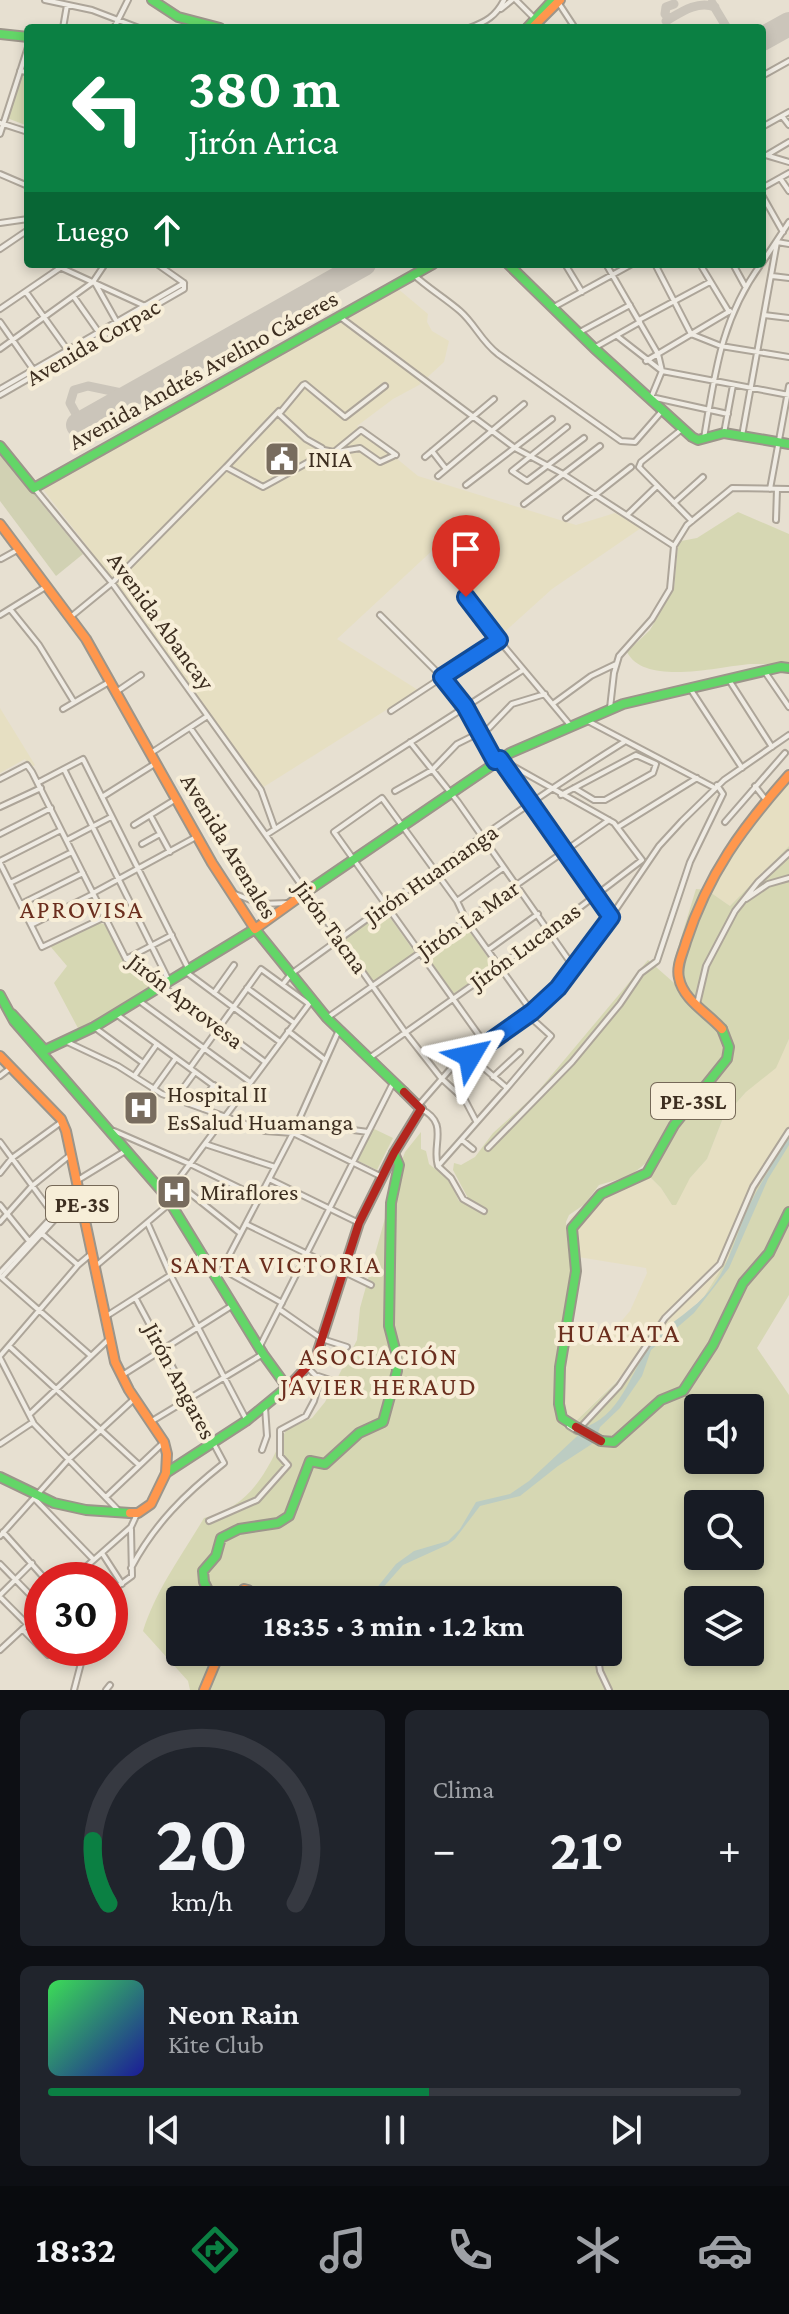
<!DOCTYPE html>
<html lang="es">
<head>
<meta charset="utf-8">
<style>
  :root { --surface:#171b24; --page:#20242c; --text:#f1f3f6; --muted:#9ea1a6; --line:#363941; --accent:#0b8043 }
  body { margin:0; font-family:"Crimson Pro",serif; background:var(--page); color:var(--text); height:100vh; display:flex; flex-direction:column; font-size:30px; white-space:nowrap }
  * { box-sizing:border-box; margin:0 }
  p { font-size:26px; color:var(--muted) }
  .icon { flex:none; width:44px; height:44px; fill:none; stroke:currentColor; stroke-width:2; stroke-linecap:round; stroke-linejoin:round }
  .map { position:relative; height:1690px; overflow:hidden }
  .side { display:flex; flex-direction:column; gap:20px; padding:20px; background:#0d0f14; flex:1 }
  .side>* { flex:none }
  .banner { position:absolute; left:24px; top:24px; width:742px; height:244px; border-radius:8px; box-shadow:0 4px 12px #0003; background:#0b8043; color:#fff; overflow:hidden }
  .buttons { position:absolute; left:684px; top:1394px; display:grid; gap:16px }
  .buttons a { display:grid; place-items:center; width:80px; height:80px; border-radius:8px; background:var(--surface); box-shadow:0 4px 12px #0003; font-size:40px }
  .speed { position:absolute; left:24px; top:1562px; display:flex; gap:16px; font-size:40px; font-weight:700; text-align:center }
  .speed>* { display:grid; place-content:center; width:104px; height:104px; border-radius:50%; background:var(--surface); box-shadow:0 4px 12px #0003; line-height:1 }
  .speed .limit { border:12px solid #d22; background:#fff; color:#111 }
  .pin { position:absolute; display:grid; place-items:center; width:68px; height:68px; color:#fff; margin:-82px -34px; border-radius:50% 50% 50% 0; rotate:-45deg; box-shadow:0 0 8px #0007 }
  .pin .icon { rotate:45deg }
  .me { position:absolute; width:88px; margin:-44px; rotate:54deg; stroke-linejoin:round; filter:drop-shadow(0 0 6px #0008) }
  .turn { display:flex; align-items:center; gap:28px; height:168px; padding:0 32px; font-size:36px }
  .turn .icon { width:104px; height:104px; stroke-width:2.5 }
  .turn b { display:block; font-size:56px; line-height:68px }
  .then { display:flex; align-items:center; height:76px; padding:0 32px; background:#0003; gap:16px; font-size:30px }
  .big { font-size:60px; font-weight:700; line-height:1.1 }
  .side .widget { flex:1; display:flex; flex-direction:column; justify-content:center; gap:12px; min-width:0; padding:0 28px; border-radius:12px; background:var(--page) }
  .side .dial { align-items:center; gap:0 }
  .dial svg { height:208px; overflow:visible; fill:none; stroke:var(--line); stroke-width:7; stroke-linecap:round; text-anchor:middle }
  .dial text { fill:var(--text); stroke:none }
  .song { display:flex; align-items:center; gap:24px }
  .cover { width:96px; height:96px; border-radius:12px; background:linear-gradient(135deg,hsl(130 70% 55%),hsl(240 70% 35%)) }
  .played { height:8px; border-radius:4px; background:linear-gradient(90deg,var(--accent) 55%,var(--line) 55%) }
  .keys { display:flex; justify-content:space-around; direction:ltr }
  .heat { display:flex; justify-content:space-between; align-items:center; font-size:44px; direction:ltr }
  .side .tiles { flex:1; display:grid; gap:20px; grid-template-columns:1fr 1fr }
  .widget:last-child { grid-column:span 2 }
  .trip { position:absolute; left:166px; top:1586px; width:456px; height:80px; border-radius:8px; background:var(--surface); box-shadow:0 4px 12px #0003; font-weight:700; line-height:80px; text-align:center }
  .menu { display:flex; height:128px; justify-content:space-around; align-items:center; background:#090b0e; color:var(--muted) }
  .menu .icon { width:56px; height:56px }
  .menu .selected { color:var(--accent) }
  .menu b { font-size:36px; color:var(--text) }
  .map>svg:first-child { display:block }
</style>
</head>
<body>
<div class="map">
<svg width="789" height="1690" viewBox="0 0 789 1690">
  <rect width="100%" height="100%" fill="#e7e0d1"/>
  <path fill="#e6dfc2" d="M397,288L428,314L427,322L432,331L449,341L444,362L419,385L393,399L357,426L418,476L576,525L615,513L641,528L552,589L500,636L468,608L458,579L455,537L449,535L337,639L418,690L262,788L114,581L42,488Z
    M0,708L35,765L30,768L25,759L0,773Z
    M789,777V846L730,906L707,890L735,852L729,843Z
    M789,1039V1130L723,1270L704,1297L674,1323L572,1425L562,1415L559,1402L566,1333L613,1331L630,1311L647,1273L646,1268L572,1256L568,1224L571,1217L588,1205L595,1190L629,1180L643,1170L661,1188L672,1205L690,1178L707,1159L723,1118L785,1048Z"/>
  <path fill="#d6d7b3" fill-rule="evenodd" d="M23,74H28V126L7,118Z
    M738,512L789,534V665C777,664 764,664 751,664C720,666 645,687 627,652L650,630L674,588L678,545L681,541L697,538Z
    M789,846V1039L776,1068L746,1092L723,1118L707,1159L690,1178L676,1205H672L661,1188L643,1170L646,1163L630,1176L599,1185L585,1204L569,1215L566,1222L569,1257H580C573,1291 552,1381 561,1411C563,1417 568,1420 573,1424L704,1297L728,1258L747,1200L789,1130V1295L757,1348L789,1395V1690H190L188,1681L143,1631C156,1590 182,1555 204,1518C251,1507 268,1470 286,1430L312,1418L325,1402L357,1340L360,1308L399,1168L405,1152L421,1132V1149L426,1151L429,1164L449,1180L459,1201L468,1205L470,1202L453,1170L454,1163L461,1165L475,1157L493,1133L534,1096L648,960L681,989L675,980L673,964L696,889L707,890L730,906ZM698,1408H750V1460H698ZM698,1504H750V1556H698ZM180,1600H608V1652H180ZM698,1600H750V1652H698Z
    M384,909L416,954L374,983L343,938Z
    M97,922L107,925L125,960L156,984L99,1020L79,1030L54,983L67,966L50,946Z
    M465,925L494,966L453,994L425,953Z
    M368,1126L393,1138L377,1170L352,1158Z"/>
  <path fill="#d1d1b3" d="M0,453L83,554L56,576L0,501Z"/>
  <path fill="#bcccc2" d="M789,1136V1145L768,1179L729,1268L694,1313L651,1350L642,1376L620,1408L600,1427L595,1442L558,1466L520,1496L480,1506L455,1539L447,1545L403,1565L372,1600H367L396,1564L414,1551L448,1541L460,1529L476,1502L510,1494L529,1481L588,1426C624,1412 632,1366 655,1339C671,1321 695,1309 710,1290C730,1265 736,1234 749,1206C761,1182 775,1160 789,1136Z"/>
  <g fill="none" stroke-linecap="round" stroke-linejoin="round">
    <path stroke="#cbc5ba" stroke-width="9" d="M712,3L727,28
      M669,19L665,14L666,7L674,4
      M666,21C681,12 698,0 715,7
      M81,423L70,403L74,390L88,386L131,395"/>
    <path stroke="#cbc5ba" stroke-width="24" d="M762,39L789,24
      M78,425L364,264"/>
    <defs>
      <path id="street" d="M45,0L92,10L139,28
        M516,0L534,18
        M558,2L575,28
        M501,9L512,0
        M63,28L67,5
        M114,28L128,0
        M469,28C486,22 496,16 504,0
        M20,71L28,72
        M762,76L789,61
        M782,116L789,125
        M0,123L28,132
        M762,127L789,112
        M0,134L28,47
        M762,154L789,162
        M767,155L789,142
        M0,174L28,186
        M780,178L789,191
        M762,188L789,173
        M762,195L783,232
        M0,223L28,219
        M0,249L28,230
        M762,263L789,222
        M53,264L145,306
        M565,264L582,292
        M606,264L658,354L662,371L650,400
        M655,264L691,334L721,346L789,357
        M700,264L729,312
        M733,264L745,286
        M414,275C428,288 445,298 460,311C475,324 481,341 498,354L621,441L635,442L662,411
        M772,276L789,278
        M95,283L118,324
        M26,292L69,352
        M74,297L100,334
        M552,308L632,264
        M0,309L60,268
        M764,315L789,318
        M340,317L515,448L563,474L674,546
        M639,320L710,282
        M0,322L35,372
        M578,333L630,305
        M617,336L662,371L789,395
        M594,348L640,322
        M0,349L93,282L105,264
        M646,361L730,311
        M0,389L184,283
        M0,395L184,289V283L157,264
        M651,397L728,414
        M567,427L512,471L527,481L584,438
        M682,429L641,462L639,467L692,521
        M724,433L733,385
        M742,436L777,242L789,244
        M704,438C715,373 721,319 761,264
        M324,450L334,452L361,430L396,455
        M432,451L446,469
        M337,452L360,448L380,462L393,456
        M425,457L494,399
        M226,467L279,411
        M438,476L524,404
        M466,485L552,419
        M34,488L112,583L261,790L275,829
        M770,489L789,386
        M674,503L703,477
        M524,504L600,446
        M627,515L657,486
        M566,518L631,467
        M776,520L777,489
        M457,542L460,579L471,607L570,725
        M1,559L19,549
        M10,609L39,645L74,702
        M0,615L47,586
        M73,615L112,583L226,467L263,487L323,454L322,448L306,439L279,414L303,385L305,384L345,417L385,386
        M380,615L442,677L465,706L495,761
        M765,672L789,707
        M729,680L772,747
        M119,690L141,675
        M691,690L742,768
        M554,703L591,676L616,664
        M610,708L614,673L619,656L652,619L670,589L674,546L687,525L732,488L789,489
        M63,709L109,682
        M391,711L499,640
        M586,720L715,788
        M191,729L405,1032L441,1078L465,1100L476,1121
        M410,742L458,802L575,969
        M151,753L206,717
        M502,760L614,823L642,860
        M501,761L611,917
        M64,769L169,981
        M0,779L27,765L32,772L126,959L265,1062
        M39,782L83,759L189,970
        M755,786L766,800
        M395,791L432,770L457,744L489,728L512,704L545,694
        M561,795L636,755L656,764L653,773L605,800H594L574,788
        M102,797L156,763
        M0,807L41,788
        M150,815L170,852
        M725,822L785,753
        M134,825L176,799
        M618,827L697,778
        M0,834L51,808
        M266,835L523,670
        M67,840L111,817
        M142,844L160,834
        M0,861L61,830
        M0,863L42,947L105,917
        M10,883L72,852
        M93,893L196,837
        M235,894L261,904L288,903
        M746,899L768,884L789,878
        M457,901L503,868
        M21,904L83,873
        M31,925L93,894
        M488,950L538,914
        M126,959L172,935
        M186,972L280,1042
        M283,984L291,974C401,895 509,814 624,742
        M247,988L293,1022
        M214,993L234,965
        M138,1000L250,1082
        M697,1004L706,966L735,911L758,882L789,853
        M116,1014L236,1102
        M327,1018L609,820
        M94,1027L143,1063
        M288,1031L324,1059
        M65,1041L118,1066L162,1094L265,1131L293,1133L382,1177
        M486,1045L334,832L382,798L457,901L466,920L532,1012
        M368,1059L549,931L642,860
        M190,1068L261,969L309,1004
        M135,1075L157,1044
        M0,1076L9,1069
        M493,1077L520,1052
        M507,1088L551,1036L528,1015
        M153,1090L176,1058
        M176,1098L195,1072
        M199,1105L214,1085
        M418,1106L453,1066L532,1012L558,988L589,949L659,846L682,821L724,780L789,735
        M421,1109C450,1123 431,1145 438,1166
        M114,1131L190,1164L260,1198
        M293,1133L316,1125L368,1132
        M462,1140L473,1149
        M0,1142L53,1214
        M205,1144L275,1167
        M488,1148L572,1062L620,1004L641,973L657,961L690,862L723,794L717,785
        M438,1166L507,1088L470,1056
        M438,1166L451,1178L463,1199L484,1211
        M0,1173L12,1158L60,1123
        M269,1179L359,1223
        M78,1180L127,1150
        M176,1182L240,1233
        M166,1196L312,1000
        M0,1205L29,1241
        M0,1222L32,1186L69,1156
        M148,1224L171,1276L246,1419
        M246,1224L371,1285
        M40,1232L78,1265
        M97,1265L169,1204
        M222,1269L282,1303
        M0,1273L77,1190
        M0,1276L90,1355
        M2,1277L77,1195
        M218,1277L293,1133L339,1030
        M279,1309L322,1339L347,1347
        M105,1317L202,1255
        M9,1346L139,1465
        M259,1348L393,1083
        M0,1356L78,1265L91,1254
        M0,1358L34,1424L117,1509
        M124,1374L233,1305
        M318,1376L354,1388
        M30,1414L108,1340
        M152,1421L263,1354
        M569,1426L577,1431L619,1386L665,1318L720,1264L753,1187L789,1131
        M0,1444L33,1422
        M262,1450L267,1436L265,1407
        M106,1497L162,1444
        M34,1498L93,1559
        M209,1521L257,1500L288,1465L280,1456V1430L306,1416L314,1401L319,1383L318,1378L308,1368
        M3,1532L46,1580
        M0,1536L69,1459L134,1399
        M102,1553L122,1584
        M0,1564L42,1607
        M131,1568C155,1523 185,1494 224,1463L136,1299
        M71,1580L131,1527L137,1514
        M110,1592L132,1576L131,1529
        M0,1595L32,1563
        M0,1597L28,1625
        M23,1630L48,1655
        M0,1650L42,1611
        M598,1658L600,1671L609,1690
        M74,1690L85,1648
        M106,1690L110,1685"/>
      <path id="fast" d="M152,0L178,17L220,28
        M527,28L553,0
        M0,34L28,37
        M508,264L594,348L692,437L698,440L724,433L789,444
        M0,446L34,488L433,264
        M312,888L510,753L623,704L781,667L789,668
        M0,995L14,1021L166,1196L263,1354L287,1387
        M12,1014L42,1047
        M43,1051L94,1027L255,929L327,1018L404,1092
        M576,1427L562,1418L559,1404L560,1367L576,1271L572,1228L601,1194L647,1173L674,1125L727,1059L729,1047L722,1029
        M601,1441L614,1442L661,1400L683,1391L713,1345L743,1283L769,1253L789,1212
        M166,1473L246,1421L290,1385
        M0,1477L54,1503L86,1510L130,1513
        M225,1600L221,1595L210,1594L204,1582L203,1571L216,1556L221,1538L239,1529L278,1523L289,1516L310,1461L325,1464L359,1433L383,1422L397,1371L396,1353L389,1326L391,1203L399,1165L394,1153"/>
      <path id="slow" d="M532,28L560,0
        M0,524L86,639L212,863L255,929L312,888
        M722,1029C708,1013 683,1000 679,978C676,966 683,953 686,942C708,874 742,828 789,775
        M0,1056L61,1119L66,1131L115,1362L129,1390L164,1442L167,1454L166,1473L151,1504L138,1513H130
        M240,1600L244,1589L248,1590V1600
        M204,1690L220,1652"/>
      <path id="jam" d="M290,1385L316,1357L359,1223L394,1153L421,1109L404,1092"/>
    </defs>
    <use href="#street" stroke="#ada599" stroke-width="8"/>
    <use href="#fast" stroke="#9c958a" stroke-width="12"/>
    <use href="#slow" stroke="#9c958a" stroke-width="12"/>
    <use href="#jam" stroke="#9c958a" stroke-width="12"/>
    <use href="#street" stroke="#efebe3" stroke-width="4"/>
    <use href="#fast" stroke="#63d668" stroke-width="8"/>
    <use href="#slow" stroke="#ff974d" stroke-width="8"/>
    <use href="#jam" stroke="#b3261e" stroke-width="8"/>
    <defs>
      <path id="jam-bridge" d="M576,1427L601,1441"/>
    </defs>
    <use href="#jam-bridge" stroke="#928b80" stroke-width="12" stroke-linecap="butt"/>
    <use href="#jam-bridge" stroke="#b3261e" stroke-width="8"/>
  </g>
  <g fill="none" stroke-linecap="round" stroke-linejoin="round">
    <defs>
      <path id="route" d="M466,597L499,640L442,677L465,706L495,761L500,759L611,917L558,988L532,1012L470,1056"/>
    </defs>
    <use href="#route" stroke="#114b97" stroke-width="20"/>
    <use href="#route" stroke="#1a73e8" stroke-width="14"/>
  </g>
  <defs>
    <symbol id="civic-square" viewBox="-11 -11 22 22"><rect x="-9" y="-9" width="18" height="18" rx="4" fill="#786c5e" stroke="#f7eed8"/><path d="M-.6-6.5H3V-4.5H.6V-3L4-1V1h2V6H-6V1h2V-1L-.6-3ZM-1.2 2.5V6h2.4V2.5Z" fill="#fff"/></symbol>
    <symbol id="hospital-square" viewBox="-11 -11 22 22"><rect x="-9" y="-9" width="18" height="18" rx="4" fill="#786c5e" stroke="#f7eed8"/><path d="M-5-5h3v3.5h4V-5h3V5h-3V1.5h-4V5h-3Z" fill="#fff"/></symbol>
  </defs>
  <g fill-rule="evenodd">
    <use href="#civic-square" x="262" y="439" width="40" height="40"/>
    <use href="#hospital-square" x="121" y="1088" width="40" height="40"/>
    <use href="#hospital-square" x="154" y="1172" width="40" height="40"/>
  </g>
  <g text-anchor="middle" stroke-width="8" stroke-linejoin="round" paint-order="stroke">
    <g fill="#f7eed8" stroke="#756857" stroke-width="2">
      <rect x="651" y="1083" width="84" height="36" rx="6"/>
      <rect x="46" y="1186" width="72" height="36" rx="6"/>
    </g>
    <g font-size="22" font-weight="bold" fill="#3d2e20">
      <text x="693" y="1109">PE-3SL</text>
      <text x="82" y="1212">PE-3S</text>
    </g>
    <g font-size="24" fill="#3d2e20" stroke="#f7eed8">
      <text transform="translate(93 342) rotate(-30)" y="8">Avenida Corpac</text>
      <text transform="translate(203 370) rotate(-29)" y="8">Avenida Andrés Avelino Cáceres</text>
      <text transform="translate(161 621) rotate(54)" y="8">Avenida Abancay</text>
      <text transform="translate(229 846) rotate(59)" y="8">Avenida Arenales</text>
      <text transform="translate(431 874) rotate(-35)" y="8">Jirón Huamanga</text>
      <text transform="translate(468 919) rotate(-35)" y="8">Jirón La Mar</text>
      <text transform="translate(331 927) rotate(54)" y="8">Jirón Tacna</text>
      <text transform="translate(525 946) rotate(-36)" y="8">Jirón Lucanas</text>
      <text transform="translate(186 1001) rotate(38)" y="8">Jirón Aprovesa</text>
      <text transform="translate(180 1381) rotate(62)" y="8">Jirón Angares</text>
    </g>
    <g font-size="24" fill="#3d2e20" stroke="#f7eed8" text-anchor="start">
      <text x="308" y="467">INIA</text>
      <text x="167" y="1102">Hospital II<tspan x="167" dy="28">EsSalud Huamanga</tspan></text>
      <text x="200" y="1200">Miraflores</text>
    </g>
    <g font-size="26" letter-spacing="2" fill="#6b2e1e" stroke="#f7eed8">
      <text x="82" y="918">APROVISA</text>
      <text x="276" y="1273">SANTA VICTORIA</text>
      <text x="379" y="1365">ASOCIACIÓN<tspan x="379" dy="30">JAVIER HERAUD</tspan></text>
    </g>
    <g font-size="28" letter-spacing="2" fill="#6b2e1e" stroke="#f7eed8">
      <text x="619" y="1342">HUATATA</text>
    </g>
  </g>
</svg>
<div class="buttons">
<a><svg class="icon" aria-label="sound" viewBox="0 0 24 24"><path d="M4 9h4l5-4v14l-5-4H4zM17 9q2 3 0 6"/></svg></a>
<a><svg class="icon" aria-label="search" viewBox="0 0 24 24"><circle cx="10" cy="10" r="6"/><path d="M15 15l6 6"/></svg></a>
<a><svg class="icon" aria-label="layers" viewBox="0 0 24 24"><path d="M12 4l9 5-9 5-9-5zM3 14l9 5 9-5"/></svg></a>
</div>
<div class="speed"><div class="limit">30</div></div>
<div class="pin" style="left:466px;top:597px;background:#d93025"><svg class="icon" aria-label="arrive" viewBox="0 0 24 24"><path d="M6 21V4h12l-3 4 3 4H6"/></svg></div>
<svg class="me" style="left:470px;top:1056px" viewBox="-20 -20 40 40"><path d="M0-17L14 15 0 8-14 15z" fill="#1a73e8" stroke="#fff" stroke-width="4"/></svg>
<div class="trip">18:35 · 3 min · 1.2 km</div>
<div class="banner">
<div class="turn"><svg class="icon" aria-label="left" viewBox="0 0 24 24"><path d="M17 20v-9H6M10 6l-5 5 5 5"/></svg><div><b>380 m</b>Jirón Arica</div></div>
<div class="then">Luego<svg class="icon" aria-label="ahead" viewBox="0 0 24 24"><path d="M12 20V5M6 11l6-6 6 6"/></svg></div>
</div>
</div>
<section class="side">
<div class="tiles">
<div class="widget dial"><svg viewBox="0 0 100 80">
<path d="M14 69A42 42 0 1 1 86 69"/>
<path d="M14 69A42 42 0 0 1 8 45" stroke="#0b8043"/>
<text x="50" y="56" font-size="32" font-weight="700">20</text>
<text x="50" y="72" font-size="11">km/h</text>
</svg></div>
<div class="widget"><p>Clima</p>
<div class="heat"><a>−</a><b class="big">21°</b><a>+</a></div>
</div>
<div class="widget">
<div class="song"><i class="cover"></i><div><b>Neon Rain</b><p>Kite Club</p></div></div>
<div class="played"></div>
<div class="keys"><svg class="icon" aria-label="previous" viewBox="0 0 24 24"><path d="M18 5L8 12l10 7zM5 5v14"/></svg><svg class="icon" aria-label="pause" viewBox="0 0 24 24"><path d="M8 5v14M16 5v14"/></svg><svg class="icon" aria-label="next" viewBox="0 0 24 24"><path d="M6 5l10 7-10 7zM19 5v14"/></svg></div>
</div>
</div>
</section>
<nav class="menu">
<b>18:32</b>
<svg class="icon selected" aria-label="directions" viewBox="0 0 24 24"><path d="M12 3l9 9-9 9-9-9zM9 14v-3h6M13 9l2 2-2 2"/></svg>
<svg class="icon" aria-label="music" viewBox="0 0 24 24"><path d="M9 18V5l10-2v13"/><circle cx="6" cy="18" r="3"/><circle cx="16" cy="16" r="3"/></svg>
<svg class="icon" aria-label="phone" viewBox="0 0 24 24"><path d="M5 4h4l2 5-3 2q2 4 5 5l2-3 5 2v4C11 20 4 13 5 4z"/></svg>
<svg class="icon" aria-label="climate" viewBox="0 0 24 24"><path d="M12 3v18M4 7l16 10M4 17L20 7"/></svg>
<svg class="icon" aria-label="car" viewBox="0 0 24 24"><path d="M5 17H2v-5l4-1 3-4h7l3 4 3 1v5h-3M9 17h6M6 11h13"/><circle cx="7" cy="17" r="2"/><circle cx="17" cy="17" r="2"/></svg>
</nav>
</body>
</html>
